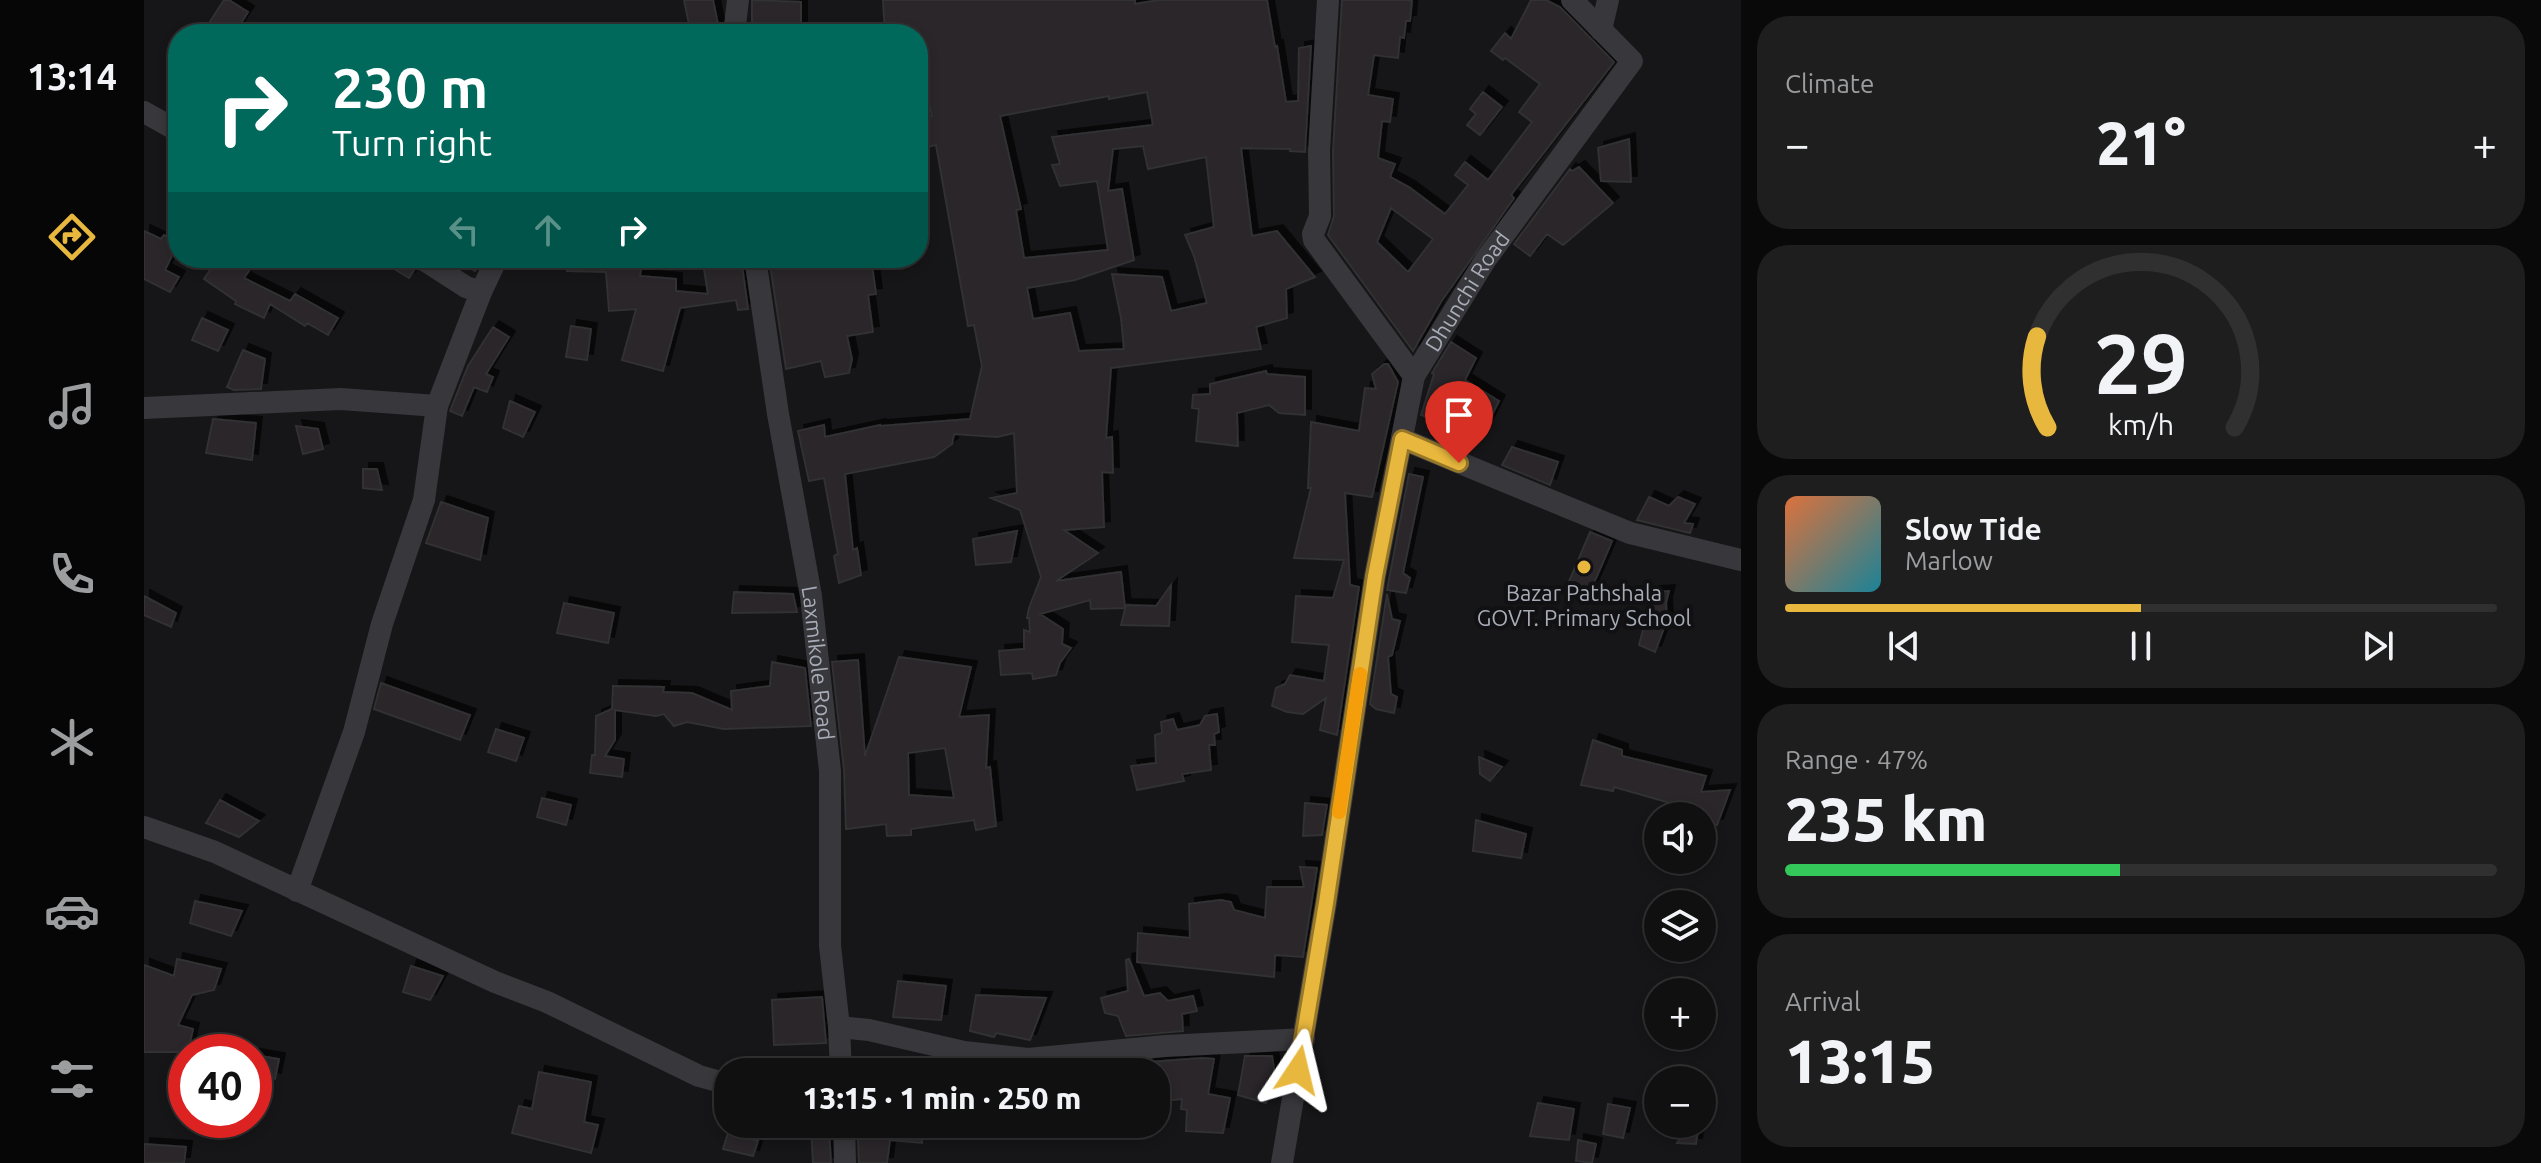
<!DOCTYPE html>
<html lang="en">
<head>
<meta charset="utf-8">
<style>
  :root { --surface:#101011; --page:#1e1e1f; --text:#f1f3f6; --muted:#9c9d9f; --line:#303031; --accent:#e8b73d }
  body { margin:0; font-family:Ubuntu,sans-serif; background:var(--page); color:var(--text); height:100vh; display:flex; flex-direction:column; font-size:30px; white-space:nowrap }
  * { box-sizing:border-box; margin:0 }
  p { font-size:26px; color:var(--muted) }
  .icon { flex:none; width:44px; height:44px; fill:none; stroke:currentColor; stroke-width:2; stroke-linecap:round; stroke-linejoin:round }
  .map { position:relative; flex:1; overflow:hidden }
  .drawer { display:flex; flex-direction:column; gap:16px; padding:16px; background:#090909; width:800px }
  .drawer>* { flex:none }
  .banner { position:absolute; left:24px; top:24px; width:760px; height:244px; border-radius:32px; box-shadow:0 4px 12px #0003,0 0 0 2px var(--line); background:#00695c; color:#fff; overflow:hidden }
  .tools { position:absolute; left:1500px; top:802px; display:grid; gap:16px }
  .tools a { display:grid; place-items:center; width:72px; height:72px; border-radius:50%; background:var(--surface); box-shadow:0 4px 12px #0003,0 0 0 2px var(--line); font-size:40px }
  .speed { position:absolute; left:24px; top:1034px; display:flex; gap:16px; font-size:40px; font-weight:700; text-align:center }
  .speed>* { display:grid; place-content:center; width:104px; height:104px; border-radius:50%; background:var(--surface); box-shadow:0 4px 12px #0003,0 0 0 2px var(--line); line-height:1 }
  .speed .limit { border:12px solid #d22; background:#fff; color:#111 }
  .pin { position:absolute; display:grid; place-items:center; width:68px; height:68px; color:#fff; margin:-82px -34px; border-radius:50% 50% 50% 0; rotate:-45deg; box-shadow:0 0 8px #0007 }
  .pin .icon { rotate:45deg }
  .me { position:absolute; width:88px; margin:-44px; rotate:10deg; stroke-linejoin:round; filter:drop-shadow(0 0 6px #0008) }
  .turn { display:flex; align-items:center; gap:28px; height:168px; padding:0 32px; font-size:36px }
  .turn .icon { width:104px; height:104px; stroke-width:2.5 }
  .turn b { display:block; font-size:56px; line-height:68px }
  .lanes { display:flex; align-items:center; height:76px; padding:0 32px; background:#0003; justify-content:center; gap:40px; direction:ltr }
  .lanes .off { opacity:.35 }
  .big { font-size:60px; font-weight:800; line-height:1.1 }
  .drawer .tile { flex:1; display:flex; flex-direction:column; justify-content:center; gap:12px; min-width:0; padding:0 28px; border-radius:32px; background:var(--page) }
  .drawer .dial { align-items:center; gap:0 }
  .dial svg { height:208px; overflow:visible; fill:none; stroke:var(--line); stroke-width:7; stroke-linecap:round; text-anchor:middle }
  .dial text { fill:var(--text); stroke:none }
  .song { display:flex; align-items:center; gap:24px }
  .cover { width:96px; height:96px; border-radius:12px; background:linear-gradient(135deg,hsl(20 70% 55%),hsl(190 70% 35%)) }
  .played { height:8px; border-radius:4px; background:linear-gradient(90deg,var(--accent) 50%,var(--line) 50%) }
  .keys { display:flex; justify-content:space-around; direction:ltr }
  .heat { display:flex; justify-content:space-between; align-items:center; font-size:44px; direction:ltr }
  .charge { height:12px; border-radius:6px; background:linear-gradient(90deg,#34c759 47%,var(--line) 0) }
  .trip { position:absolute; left:570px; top:1058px; width:456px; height:80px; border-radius:32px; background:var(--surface); box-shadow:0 4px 12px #0003,0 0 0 2px var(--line); font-weight:800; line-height:80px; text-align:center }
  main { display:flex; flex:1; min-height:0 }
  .menu { display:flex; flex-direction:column; width:144px; justify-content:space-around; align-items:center; background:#060607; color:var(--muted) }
  .menu .icon { width:56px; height:56px }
  .menu .selected { color:var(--accent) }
  .menu b { font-size:36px; color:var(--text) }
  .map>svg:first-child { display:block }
</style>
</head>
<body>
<main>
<nav class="menu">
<b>13:14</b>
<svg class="icon selected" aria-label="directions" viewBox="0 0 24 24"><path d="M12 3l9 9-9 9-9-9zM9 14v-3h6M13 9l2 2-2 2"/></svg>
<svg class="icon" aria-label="music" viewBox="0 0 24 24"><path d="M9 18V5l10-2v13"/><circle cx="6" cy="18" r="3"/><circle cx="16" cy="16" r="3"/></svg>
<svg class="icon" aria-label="phone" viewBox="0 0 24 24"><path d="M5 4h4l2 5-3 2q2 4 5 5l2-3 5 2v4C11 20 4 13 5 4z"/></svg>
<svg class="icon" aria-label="climate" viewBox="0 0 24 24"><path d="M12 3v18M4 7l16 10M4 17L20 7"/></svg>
<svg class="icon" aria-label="car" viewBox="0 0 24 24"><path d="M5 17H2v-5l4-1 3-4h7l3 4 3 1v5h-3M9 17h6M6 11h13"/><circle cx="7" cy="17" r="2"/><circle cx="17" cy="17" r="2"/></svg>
<svg class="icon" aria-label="filters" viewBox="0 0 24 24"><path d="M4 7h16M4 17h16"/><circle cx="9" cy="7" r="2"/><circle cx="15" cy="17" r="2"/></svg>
</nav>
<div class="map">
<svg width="1597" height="1163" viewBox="0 0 1597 1163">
  <defs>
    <filter id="shadow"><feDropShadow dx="6" dy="-6" stdDeviation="0" flood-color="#0009"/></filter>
  </defs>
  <rect width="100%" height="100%" fill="#161517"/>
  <path fill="#29282b" stroke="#303033" stroke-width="2" fill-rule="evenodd" filter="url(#shadow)" d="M80,0H85L104,12L90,34H58Z
    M540,0H569L576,34H547Z
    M608,0L657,2V29L639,30V27H608Z
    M739,0H991V4L1015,0H1123L1131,47L1133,46L1142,102L1154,101L1155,48L1167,46L1161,152L1146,151V149L1097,148L1108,236L1133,231L1171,277L1142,289L1143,318L1112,327L1117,349L967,368L962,438L968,437L969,473L958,472L960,527L920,530L954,553L912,581L977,572L981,608L947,609L946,600L896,614L919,629L918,644L927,648L916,663L912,675L889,679L888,673L857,675L855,651L880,649V630L886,632L885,618H883L885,608L897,577L876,510L847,498L873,493L870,433L853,437L810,434L808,444L790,457L701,474L709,550L713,548L717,575L695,583L690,556L694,554L680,478L665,481L654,431L680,425L681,437L736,425V426L826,419L838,366L830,325L824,326L792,145L774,149V116H788L774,58V34H741ZM1003,92L1009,125L908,137L916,164L908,165L916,186L953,181L964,250L880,258L872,210L877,209L856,116L965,96V99ZM999,146L1004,169L1062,157L1070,227L1041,235L1050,256L1063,303L1027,311L1018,277L968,274L977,318L980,349L935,351L926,313L889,319L883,288L931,280L990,260L978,189L964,191L969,149Z
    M1198,0H1268L1266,21H1262L1260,38L1256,37L1254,58L1230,55L1224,95L1249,99L1246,122L1238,121L1234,158L1251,164L1246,177L1265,187L1301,214L1324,185L1311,175L1321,162L1344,180L1388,122L1375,112L1396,84L1361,58L1359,60L1347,51L1361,33L1367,39L1387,0H1402L1416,7L1470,62L1367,195L1370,198L1297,302L1269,351L1184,235L1190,216L1189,151ZM1247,208L1289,239L1264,272L1233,242Z
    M1339,92L1358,107L1336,135L1323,125L1332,114L1326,109Z
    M1485,139L1487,182L1457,181L1454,148Z
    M1435,167L1469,203L1419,245L1403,234L1386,256L1370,244L1426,169L1428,171Z
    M0,231L17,239L20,235L34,243L21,270L35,277L26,292L0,279Z
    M74,258H114L100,278L146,301L151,294L194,318L184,335L163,323L161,326L126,304L120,318L91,304L92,301L60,279Z
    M232,258H263L270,270L265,278Z
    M303,258H338L331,271Z
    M423,258H498L496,276L532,279V291L564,294L560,269L582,265L581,258H597L604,309L594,310L592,300L536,308L519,371L478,360L492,309L465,311L462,272L423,271Z
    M625,258H727L732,294L724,295L729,332L703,336L708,359L705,373L681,377L677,361L642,369Z
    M58,318L84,330L74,351L48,340Z
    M427,326L447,329L443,360L422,357Z
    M349,327L365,337L342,374L349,377L343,392L330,387L318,416L306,411L324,366Z
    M1307,342L1332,358L1321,380L1355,401L1337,437L1277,415L1290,374L1288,373Z
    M99,350L121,359L117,389L90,390L83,387Z
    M1240,364H1244L1254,382L1228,497L1201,493L1206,585L1215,587L1193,735L1176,730L1182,698L1159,714L1143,712L1128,706L1132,688L1141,684L1146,675L1180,681L1185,645L1148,642L1152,596L1189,598L1200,560L1150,558L1167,488H1164L1167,422L1215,431L1221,388L1232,389L1228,374Z
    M1122,371L1123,374L1161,377V415L1135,413L1125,405L1093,413L1094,446L1052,441L1055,409L1048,408L1049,395L1066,394V384Z
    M366,401L391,412L379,437L359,428Z
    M69,419L112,423L108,460L62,453Z
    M152,426L174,429L179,449L159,454Z
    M1368,447L1414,462L1406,485L1358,465Z
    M219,469H233L238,490L219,488Z
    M1265,474L1279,477L1259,573L1266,578L1262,593L1243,590Z
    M1505,497L1525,506L1534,497L1551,504L1540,523L1549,524L1546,533L1493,520Z
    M297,502L344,518L336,560L282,543Z
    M873,531L867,562L832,565L829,539Z
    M1446,532L1468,541L1457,567L1448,587L1424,584Z
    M1027,585L1025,626L977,625L982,605L1012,606Z
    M1525,591L1522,603L1523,620L1511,652L1495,645L1509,592Z
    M590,592L649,594L653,612L588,613Z
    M1243,594L1248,619L1256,621L1248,655L1244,657L1247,694L1253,697L1250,713L1232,709L1226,704Z
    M0,596L32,613L27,627L0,615Z
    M420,603L470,613L464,643L413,633Z
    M755,657L827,667L815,717L845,715L842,768L846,767L852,826L832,830L830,820L767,829V835L743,836L742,824L702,829L700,770L688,662L714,660L721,756ZM801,748L810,798L765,795L764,753Z
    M628,662L661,668L667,726L580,729L543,722L530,726L520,714L512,716L471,710V740L461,756L480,759L478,777L446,773L448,755H451L452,716L468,709L469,686L520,687L519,692L548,693L588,710L587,691L626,686Z
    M237,683L326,715L316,740L230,709Z
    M1073,714L1075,732L1070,734L1071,745H1065L1067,770L1038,774L1040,781L993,790L987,766L1012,763L1011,735L1018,733L1017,722L1029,719L1033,730L1056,725L1061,716Z
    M352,729L380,738L372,761L344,752Z
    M1449,740L1478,750V756L1562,776L1557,792L1586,790L1573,825H1558V816H1550L1551,810L1470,787L1469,791L1437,785Z
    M1335,757L1358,767L1346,781L1336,774Z
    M398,798L427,805L422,825L393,817Z
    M76,800L115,821L95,837L62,823Z
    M1161,803L1183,805L1178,835L1159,836Z
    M1332,820L1382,834L1377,858L1329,851Z
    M1156,867L1173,868L1159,957L1131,955L1130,977L993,962L994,933L1046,938L1045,904L1077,900L1087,902L1090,910L1121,918L1123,887H1160Z
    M51,901L98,911L87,936L46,923Z
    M33,959L77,969L70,990L48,995L34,1025L49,1029L44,1052H0V965L30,976Z
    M985,959L1000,996L1016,993L1024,1001L1049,996L1053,1011L1038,1014L1039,1031L982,1036L974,1016L961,1013L957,998L984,991L982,960Z
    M267,966L299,976L286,1000L259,992Z
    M754,981L802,986L797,1020L749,1017Z
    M832,995L902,998L886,1040L852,1033L850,1037L826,1031Z
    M678,997L682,1043L630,1045L628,1000Z
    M110,1055L135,1059L131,1079L110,1076Z
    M1101,1056H1128L1132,1081L1128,1082L1122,1103L1094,1095Z
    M1058,1058L1070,1059L1064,1094L1086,1098L1079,1133L1042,1131L1043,1110L1037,1109L1038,1099L1012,1102V1072H1002L1005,1062Z
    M395,1072L447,1082L440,1122L454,1125L447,1153L368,1133L375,1106L388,1109Z
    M1394,1103L1430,1109L1425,1140L1386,1136Z
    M1464,1104L1486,1108L1479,1138L1459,1134Z
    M733,1124H779L778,1143L746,1140L743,1163H715L714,1139L734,1137Z
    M1547,1124H1555L1552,1144L1533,1143Z
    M685,1127L687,1163H669L667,1128Z
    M584,1133L614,1141L609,1156L579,1149Z
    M1434,1140L1452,1144L1448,1163L1432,1161Z
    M0,1144L42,1147L40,1163H0Z"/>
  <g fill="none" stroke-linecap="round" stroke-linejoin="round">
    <g stroke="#37373c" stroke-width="22">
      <path d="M1184,0L1175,151L1176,216L1169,234L1170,240L1270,376"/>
      <path d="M1457,30L1464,0"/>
      <path d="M590,34L594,0"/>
      <path d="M0,112L34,131"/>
      <path d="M277,258L322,287L337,292L353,258"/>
      <path id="s1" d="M611,258L634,414L667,596L686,771V946L695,1027L697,1072"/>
      <path d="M0,408L197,399L293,406"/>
      <path d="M1258,439L1486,533L1597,560"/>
      <path d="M0,827L71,852L351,982L403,1002L555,1076L584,1084"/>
      <path d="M153,891L210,732L238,624L280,500L293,406L337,292"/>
      <path d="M695,1027L725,1030L820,1052L884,1059L1021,1046L1160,1039"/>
      <path d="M700,1124L701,1163"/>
      <path id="s2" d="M1138,1163L1182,903L1231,576L1270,376L1342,259L1488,61L1428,0"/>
    </g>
  </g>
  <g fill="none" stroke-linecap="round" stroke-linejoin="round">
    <defs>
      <path id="route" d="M1154,1070L1182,903L1231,576L1258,439L1315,463"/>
    </defs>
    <use href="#route" stroke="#977728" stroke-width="20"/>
    <use href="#route" stroke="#e8b73d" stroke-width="14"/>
    <path stroke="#f59e0b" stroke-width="14" d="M1195,812L1216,674"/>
  </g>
  <circle fill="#e8b73d" stroke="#111012" stroke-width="3" cx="1440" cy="567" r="8"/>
  <g text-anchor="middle" stroke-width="8" stroke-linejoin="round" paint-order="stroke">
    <g font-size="22" fill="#a8acb7" stroke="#111012">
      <text dy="8" stroke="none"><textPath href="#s2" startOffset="898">Dhunchi Road</textPath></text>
      <text dy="8" stroke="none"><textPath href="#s1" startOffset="410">Laxmikole Road</textPath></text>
    </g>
    <g font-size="22" fill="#a8acb7" stroke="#111012">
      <text x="1440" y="601">Bazar Pathshala<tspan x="1440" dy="25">GOVT. Primary School</tspan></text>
    </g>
  </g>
</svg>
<div class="tools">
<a><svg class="icon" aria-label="sound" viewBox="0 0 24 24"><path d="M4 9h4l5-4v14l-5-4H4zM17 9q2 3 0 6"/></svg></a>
<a><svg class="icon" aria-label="layers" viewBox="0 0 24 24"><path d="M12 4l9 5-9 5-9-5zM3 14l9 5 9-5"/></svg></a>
<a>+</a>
<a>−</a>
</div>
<div class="speed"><div class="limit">40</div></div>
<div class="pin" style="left:1315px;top:463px;background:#d93025"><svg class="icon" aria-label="arrive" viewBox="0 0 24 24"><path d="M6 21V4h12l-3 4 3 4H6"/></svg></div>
<svg class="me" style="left:1154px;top:1070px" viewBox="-20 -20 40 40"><path d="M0-17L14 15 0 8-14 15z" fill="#e8b73d" stroke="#fff" stroke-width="4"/></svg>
<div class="trip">13:15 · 1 min · 250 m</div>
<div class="banner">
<div class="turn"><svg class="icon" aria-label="right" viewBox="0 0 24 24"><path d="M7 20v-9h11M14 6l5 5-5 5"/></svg><div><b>230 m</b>Turn right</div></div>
<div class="lanes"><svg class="icon off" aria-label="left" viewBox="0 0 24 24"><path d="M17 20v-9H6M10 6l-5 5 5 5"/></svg><svg class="icon off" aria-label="ahead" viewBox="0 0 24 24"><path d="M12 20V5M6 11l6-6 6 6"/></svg><svg class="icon" aria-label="right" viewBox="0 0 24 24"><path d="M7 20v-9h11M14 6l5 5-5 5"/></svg></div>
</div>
</div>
<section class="drawer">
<div class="tile"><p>Climate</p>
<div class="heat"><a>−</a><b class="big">21°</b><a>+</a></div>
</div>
<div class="tile dial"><svg viewBox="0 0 100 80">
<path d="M14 69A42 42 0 1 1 86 69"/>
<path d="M14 69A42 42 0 0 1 10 34" stroke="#e8b73d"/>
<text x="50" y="56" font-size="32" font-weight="700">29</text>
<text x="50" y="72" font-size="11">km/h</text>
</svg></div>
<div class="tile">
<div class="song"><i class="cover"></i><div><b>Slow Tide</b><p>Marlow</p></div></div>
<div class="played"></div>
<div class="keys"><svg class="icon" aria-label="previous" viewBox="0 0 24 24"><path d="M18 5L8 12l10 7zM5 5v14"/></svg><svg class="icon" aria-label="pause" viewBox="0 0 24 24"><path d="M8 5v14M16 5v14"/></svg><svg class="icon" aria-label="next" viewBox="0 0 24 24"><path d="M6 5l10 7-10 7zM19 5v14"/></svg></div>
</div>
<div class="tile"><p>Range · 47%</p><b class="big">235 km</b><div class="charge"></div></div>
<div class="tile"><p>Arrival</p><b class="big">13:15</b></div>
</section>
</main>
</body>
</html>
